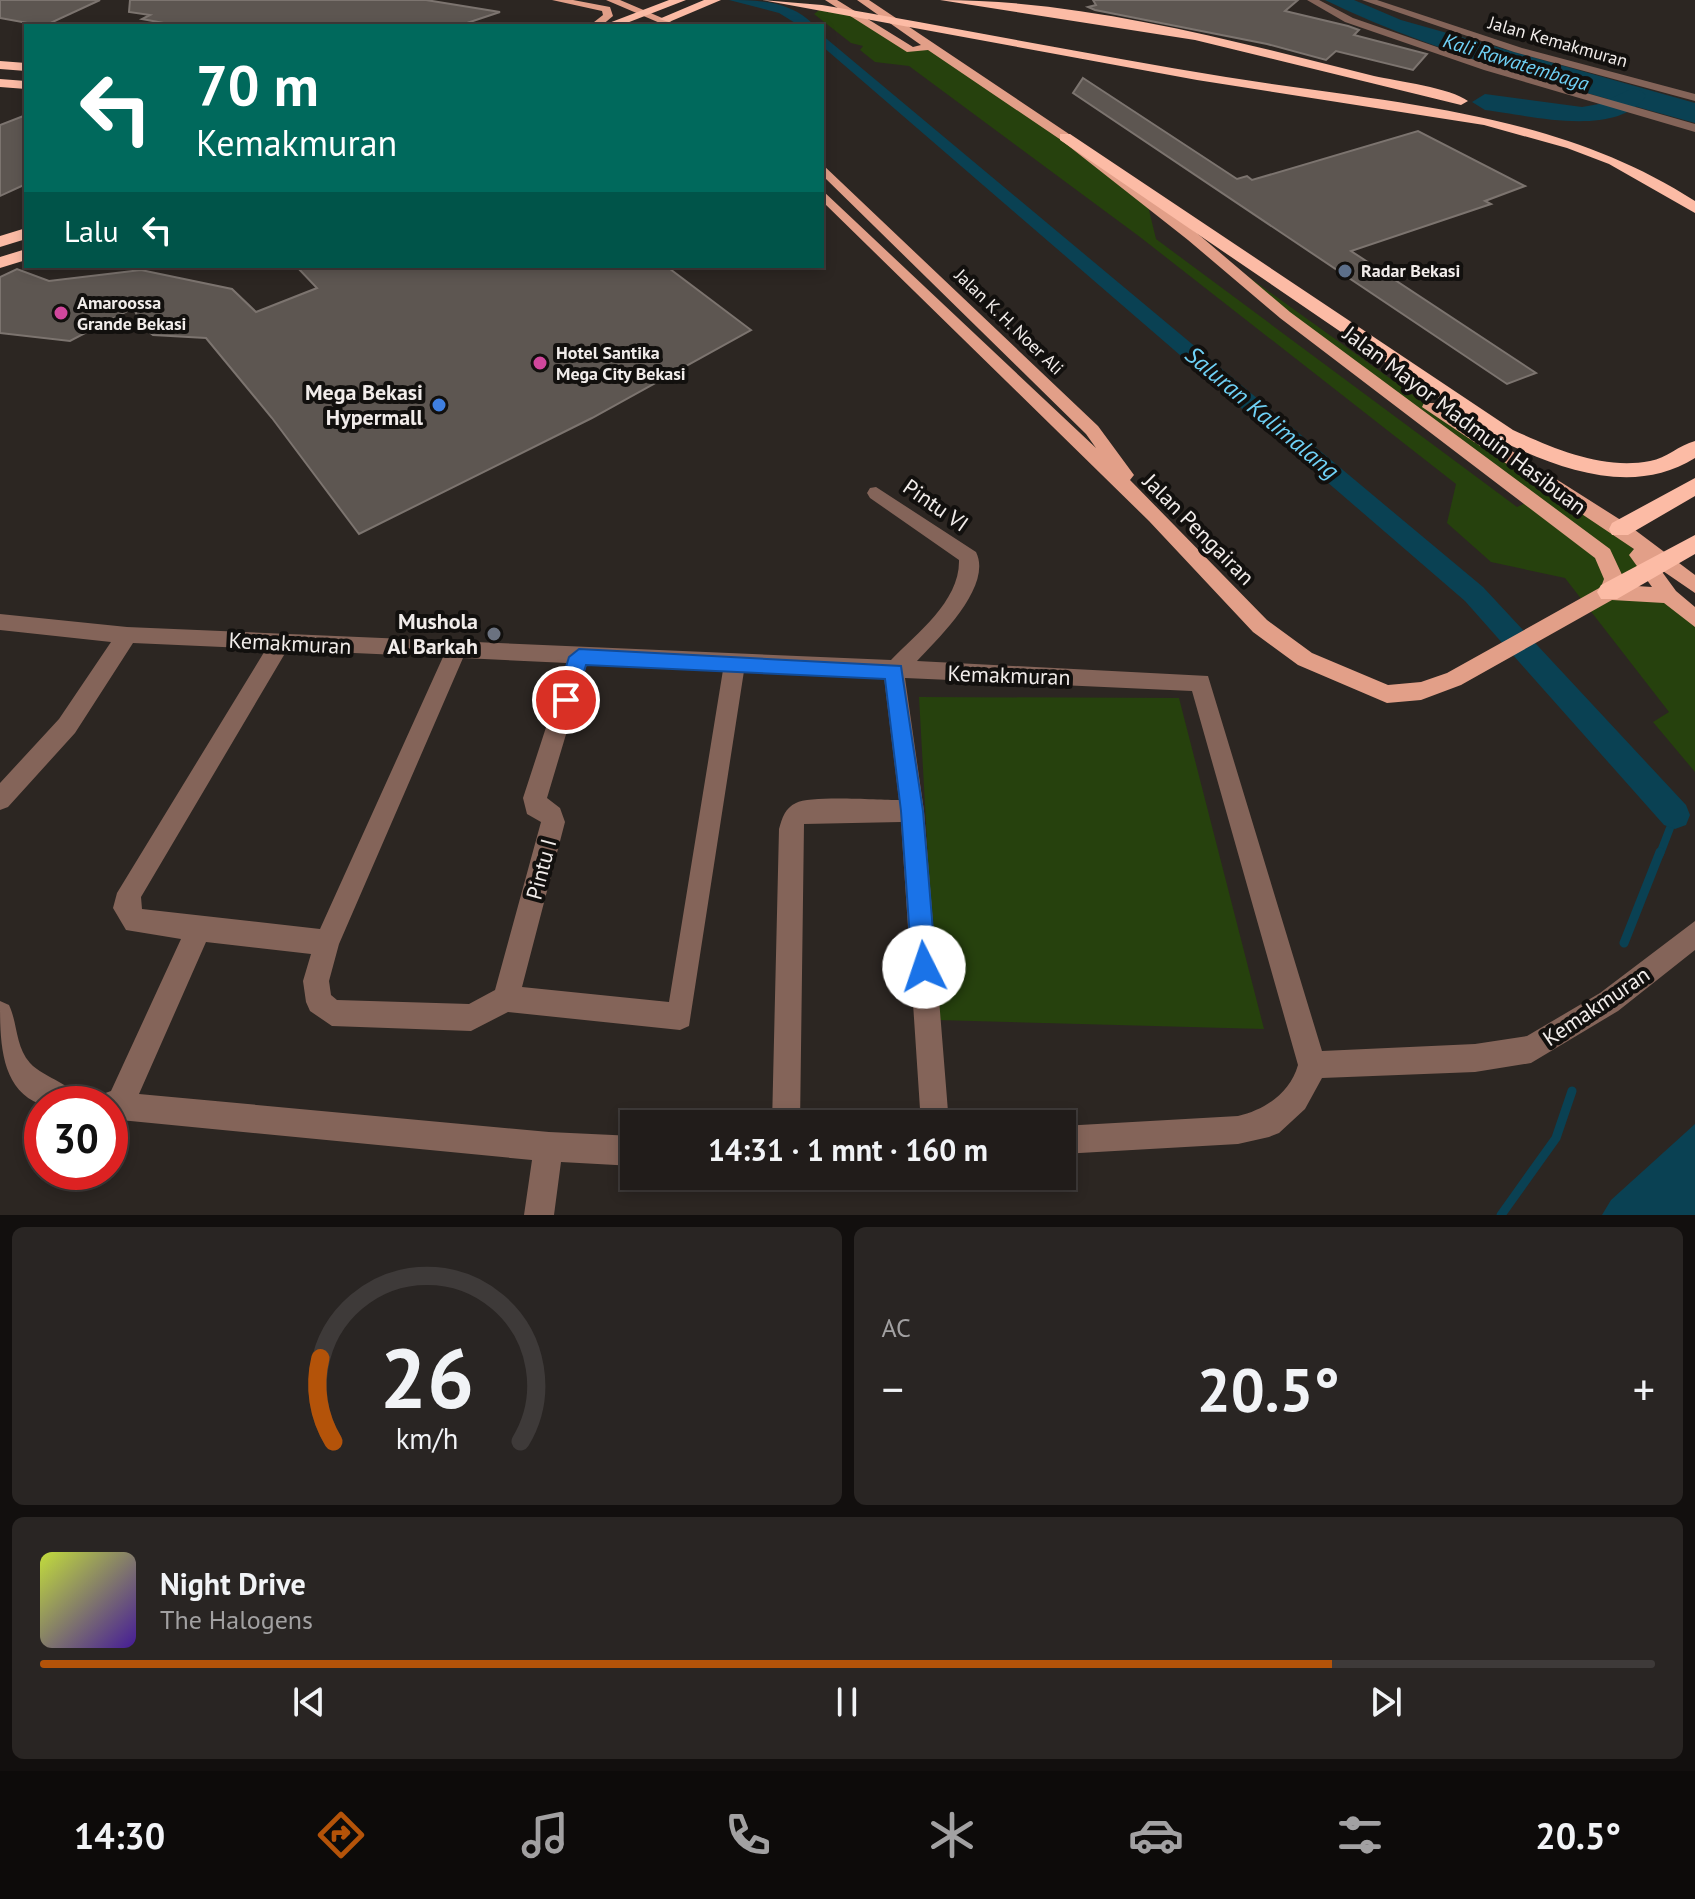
<!DOCTYPE html>
<html lang="id">
<head>
<meta charset="utf-8">
<style>
  :root { --surface:#211c1a; --page:#292523; --text:#f1f3f6; --muted:#a2a1a2; --line:#3e3a39; --accent:#b45309 }
  body { margin:0; font-family:"PT Sans",sans-serif; background:var(--page); color:var(--text); height:100vh; display:flex; flex-direction:column; font-size:30px; white-space:nowrap }
  * { box-sizing:border-box; margin:0 }
  p { font-size:26px; color:var(--muted) }
  .icon { flex:none; width:44px; height:44px; fill:none; stroke:currentColor; stroke-width:2; stroke-linecap:round; stroke-linejoin:round }
  .map { position:relative; height:1215px; overflow:hidden }
  .details { display:flex; flex-direction:column; gap:12px; padding:12px; background:#120f0e; flex:1 }
  .details>* { flex:none }
  .hud { position:absolute; left:24px; top:24px; width:800px; height:244px; border-radius:0px; box-shadow:0 4px 12px #0003,0 0 0 2px var(--line); background:#00695c; color:#fff; overflow:hidden }
  .speed { position:absolute; left:24px; top:1086px; display:flex; gap:16px; font-size:40px; font-weight:700; text-align:center }
  .speed>* { display:grid; place-content:center; width:104px; height:104px; border-radius:50%; background:var(--surface); box-shadow:0 4px 12px #0003,0 0 0 2px var(--line); line-height:1 }
  .speed .limit { border:12px solid #d22; background:#fff; color:#111 }
  .pin { position:absolute; display:grid; place-items:center; width:68px; height:68px; color:#fff; margin:-34px; border:4px solid #fff; border-radius:50%; box-shadow:0 2px 8px #0007 }
  .me { position:absolute; width:88px; margin:-44px; rotate:356deg; stroke-linejoin:round; filter:drop-shadow(0 0 6px #0008) }
  .turn { display:flex; align-items:center; gap:28px; height:168px; padding:0 40px; font-size:36px }
  .turn .icon { width:104px; height:104px; stroke-width:2.5 }
  .turn b { display:block; font-size:56px; line-height:68px }
  .then { display:flex; align-items:center; height:76px; padding:0 40px; background:#0003; gap:16px; font-size:30px }
  .big { font-size:60px; font-weight:800; line-height:1.1 }
  .details .tile { flex:1; display:flex; flex-direction:column; justify-content:center; gap:12px; min-width:0; padding:0 28px; border-radius:12px; background:var(--page) }
  .details .dial { align-items:center; gap:0 }
  .dial svg { height:208px; overflow:visible; fill:none; stroke:var(--line); stroke-width:7; stroke-linecap:round; text-anchor:middle }
  .dial text { fill:var(--text); stroke:none }
  .song { display:flex; align-items:center; gap:24px }
  .cover { width:96px; height:96px; border-radius:12px; background:linear-gradient(135deg,hsl(70 70% 55%),hsl(260 70% 35%)) }
  .played { height:8px; border-radius:4px; background:linear-gradient(90deg,var(--accent) 80%,var(--line) 80%) }
  .keys { display:flex; justify-content:space-around; direction:ltr }
  .heat { display:flex; justify-content:space-between; align-items:center; font-size:44px; direction:ltr }
  .details .tiles { flex:1; display:grid; gap:12px; grid-template-columns:1fr 1fr }
  .tile:last-child { grid-column:span 2 }
  .trip { position:absolute; left:620px; top:1110px; width:456px; height:80px; border-radius:0px; background:var(--surface); box-shadow:0 4px 12px #0003,0 0 0 2px var(--line); font-weight:800; line-height:80px; text-align:center }
  .tabs { display:flex; height:128px; justify-content:space-around; align-items:center; background:#0d0b0a; color:var(--muted) }
  .tabs .icon { width:56px; height:56px }
  .tabs .current { color:var(--accent) }
  .tabs b { font-size:36px; color:var(--text) }
  .map>svg:first-child { display:block }
</style>
</head>
<body>
<div class="map">
<svg width="1695" height="1215" viewBox="0 0 1695 1215">
  <rect width="100%" height="100%" fill="#2c2622"/>
  <path fill="#26410d" d="M822,8L857,14L910,50L930,47L1035,116L1147,202L1156,239L1517,507L1532,500L1285,315L1193,237L1441,415L1620,529L1646,568L1610,591L1669,596L1695,619V772L1653,722L1669,712L1565,578L1491,562L1447,523L1456,484L1140,237L909,66L875,62L860,50L863,46L851,43L814,14Z
    M919,697L1179,698L1264,1029L937,1020Z"/>
  <path fill="#0a4153" d="M1325,0H1354L1401,20L1695,103V123C1575,89 1436,55 1325,0Z
    M1695,1124V1215H1602L1611,1200Z"/>
  <g fill="none" stroke-linecap="round" stroke-linejoin="round">
    <path stroke="#0a4153" stroke-width="8" d="M1660,854L1675,815"/>
    <path stroke="#0a4153" stroke-width="9" d="M1624,943L1660,852
      M1501,1215L1556,1138L1572,1091"/>
    <path fill="#0a4153" fill-rule="evenodd" d="M729,0C760,0 792,1 815,26H800L779,13Z
      M822,35L1483,587L1686,805L1690,815L1686,825L1675,829L1664,825L1465,601L822,46Z"/>
    <path fill="#0a4153" fill-rule="evenodd" d="M1633,88L1642,91L1646,96C1616,139 1528,115 1485,110L1472,102L1485,94L1582,107L1599,104Z"/>
  </g>
  <path fill="#5d5651" stroke="#7c746f" stroke-width="2" d="M0,0H100L44,26L0,18Z
    M130,0H426L500,12L458,26H180L142,19L150,15L129,12Z
    M1093,0H1298L1285,11L1348,26L1359,30L1354,35L1427,54L1413,70L1336,51L1326,60L1267,44L1095,10L1088,7L1096,5Z
    M1083,78L1237,179L1247,176L1252,180L1418,131L1525,186L1485,201L1491,204L1351,251L1536,373L1507,384L1073,93Z
    M26,115V184L0,196V125Z
    M296,266H666L751,330L592,418L359,534L272,418L206,338L153,335L145,329L133,308L70,341L0,333V277L17,269L49,281L141,270L232,289L256,312L317,288Z"/>
  <g fill="none" stroke-linecap="round" stroke-linejoin="round">
    <path fill="#846459" fill-rule="evenodd" d="M1307,0H1319L1353,18L1492,66L1695,124V132L1484,70L1345,22Z
      M1362,0H1377L1522,48L1695,94V101L1514,52Z
      M876,487L976,552C993,586 939,638 917,661L1208,676L1322,1051L1475,1044L1527,1036L1600,993L1695,921V950L1618,1011L1531,1063L1475,1072L1322,1078L1305,1109L1279,1133L1269,1137L1238,1144L1062,1154V1126L1238,1116C1265,1110 1290,1093 1298,1065L1192,691L905,678L924,811L949,1124H921L901,822L804,824L800,1124H772L779,829C782,818 785,808 796,803C810,795 879,800 899,800L884,677L744,671L689,1026L680,1030L508,1012L471,1031L332,1026L310,1011L306,1002L303,981L311,954L206,942L139,1094L549,1132L634,1136V1166L561,1162L554,1215H524L532,1160L110,1119V1104H96L100,1095L111,1091L181,939L126,930L113,908L117,893L266,649L133,643L75,733L8,807L0,810V783L59,719L111,642L0,630V614L127,627L891,660C917,633 960,601 959,560L870,498L867,493L870,488ZM287,650L443,657L320,929L142,909L141,897ZM463,658L567,663L523,798L527,814L541,822L495,990L469,1004L337,1000L331,995L329,981L339,944ZM587,664L723,670L669,1002L522,987L565,822L560,808L547,798Z
      M0,1001L9,1005C18,1024 15,1046 30,1063C45,1079 75,1084 83,1104C71,1104 49,1107 40,1104C0,1089 0,1040 0,1001Z"/>
    <path fill="#e29f88" fill-rule="evenodd" d="M552,0H573L610,7L613,16L601,26H589L603,15L602,11Z
      M606,0H620L681,26H667Z
      M825,0H837L913,47L921,45L857,0H869L1069,134L1198,234L1290,312L1610,549L1624,579L1621,585L1652,587L1629,555L1634,549L1422,407L1424,403H1436L1627,524L1695,575V593L1660,569L1676,591L1695,607V627L1664,603L1612,600L1461,685L1421,700L1387,703L1298,665L1253,632L1149,521L822,201V190L1096,448L1086,434L822,175V164L1098,426L1134,475L1130,480L1267,620L1312,653L1388,685L1421,682L1447,673L1601,587L1604,579L1595,558L1280,318L1188,240L1061,140L928,50L907,52Z"/>
    <path fill="#fcbba5" fill-rule="evenodd" d="M669,0H686L619,26H601Z
      M704,0H721L669,22L659,19Z
      M762,0L822,5C957,28 1091,55 1226,77C1388,103 1554,110 1695,201V213L1609,164L1567,148L1484,125L1197,80Z
      M940,0C1087,0 1232,41 1374,76C1397,81 1451,88 1468,101L1461,105L1195,40Z
      M0,61L26,63V71L0,69Z
      M0,79L26,81V89L0,87Z
      M1060,134H1070L1513,430C1555,449 1603,470 1650,461C1667,458 1679,445 1695,441V458C1633,497 1560,469 1499,440L1060,140Z
      M26,228V239L0,247V236Z
      M26,249V260L0,268V257Z
      M1695,478V496L1628,535H1612L1609,529L1612,523Z
      M1695,535V554L1617,599H1601L1597,592L1601,585Z"/>
  </g>
  <path fill="#1a73e8" stroke="#114b97" stroke-width="2" d="M579,649L901,666L923,811L936,967L932,976L924,979L915,976L912,967L901,811L885,679L586,665L575,700L566,708L556,700L569,657Z"/>
  <circle fill="#5c6f8a" stroke="#12100e" stroke-width="3" cx="1345" cy="271" r="8"/>
  <g fill="#d1479c" stroke="#12100e" stroke-width="3">
    <circle cx="61" cy="313" r="8"/>
    <circle cx="540" cy="363" r="8"/>
  </g>
  <circle fill="#3f7fe0" stroke="#12100e" stroke-width="3" cx="439" cy="405" r="8"/>
  <circle fill="#6b7280" stroke="#12100e" stroke-width="3" cx="494" cy="634" r="8"/>
  <g text-anchor="middle" stroke-width="8" stroke-linejoin="round" paint-order="stroke">
    <g font-size="18" fill="#f1ecea" stroke="#12100e">
      <text transform="translate(1558 42) rotate(16)" y="6">Jalan Kemakmuran</text>
      <text transform="translate(1009 322) rotate(44)" y="6">Jalan K. H. Noer Ali</text>
    </g>
    <g font-size="18" font-weight="bold" fill="#f1ecea" stroke="#12100e" text-anchor="start">
      <text x="1361" y="277">Radar Bekasi</text>
      <text x="77" y="309">Amaroossa<tspan x="77" dy="21">Grande Bekasi</tspan></text>
      <text x="556" y="359">Hotel Santika<tspan x="556" dy="21">Mega City Bekasi</tspan></text>
    </g>
    <g font-size="20" font-style="italic" fill="#6fd1f6" stroke="#12100e">
      <text transform="translate(1516 62) rotate(17)" y="7">Kali Rawatembaga</text>
    </g>
    <g font-size="22" font-weight="bold" fill="#f1ecea" stroke="#12100e" text-anchor="end">
      <text x="423" y="400">Mega Bekasi<tspan x="423" dy="25">Hypermall</tspan></text>
      <text x="478" y="629">Mushola<tspan x="478" dy="25">Al Barkah</tspan></text>
    </g>
    <g font-size="22" fill="#f1ecea" stroke="#12100e">
      <text transform="translate(1465 420) rotate(37)" y="8">Jalan Mayor Madmuin Hasibuan</text>
      <text transform="translate(936 505) rotate(35)" y="8">Pintu VI</text>
      <text transform="translate(1199 529) rotate(45)" y="8">Jalan Pengairan</text>
      <text transform="translate(290 643) rotate(3)" y="8">Kemakmuran</text>
      <text transform="translate(1009 675) rotate(2)" y="8">Kemakmuran</text>
      <text transform="translate(541 869) rotate(-75)" y="8">Pintu I</text>
      <text transform="translate(1596 1006) rotate(-34)" y="8">Kemakmuran</text>
    </g>
    <g font-size="24" font-style="italic" fill="#6fd1f6" stroke="#12100e">
      <text transform="translate(1262 413) rotate(40)" y="8">Saluran Kalimalang</text>
    </g>
  </g>
</svg>
<div class="speed"><div class="limit">30</div></div>
<div class="pin" style="left:566px;top:700px;background:#d93025"><svg class="icon" aria-label="arrive" viewBox="0 0 24 24"><path d="M6 21V4h12l-3 4 3 4H6"/></svg></div>
<svg class="me" style="left:924px;top:967px" viewBox="-20 -20 40 40"><circle r="19" fill="#fff"/><path d="M0-13L10 11 0 6-10 11z" fill="#1a73e8"/></svg>
<div class="trip">14:31 · 1 mnt · 160 m</div>
<div class="hud">
<div class="turn"><svg class="icon" aria-label="left" viewBox="0 0 24 24"><path d="M17 20v-9H6M10 6l-5 5 5 5"/></svg><div><b>70 m</b>Kemakmuran</div></div>
<div class="then">Lalu<svg class="icon" aria-label="left" viewBox="0 0 24 24"><path d="M17 20v-9H6M10 6l-5 5 5 5"/></svg></div>
</div>
</div>
<section class="details">
<div class="tiles">
<div class="tile dial"><svg viewBox="0 0 100 80">
<path d="M14 69A42 42 0 1 1 86 69"/>
<path d="M14 69A42 42 0 0 1 9 37" stroke="#b45309"/>
<text x="50" y="56" font-size="32" font-weight="700">26</text>
<text x="50" y="72" font-size="11">km/h</text>
</svg></div>
<div class="tile"><p>AC</p>
<div class="heat"><a>−</a><b class="big">20.5°</b><a>+</a></div>
</div>
<div class="tile">
<div class="song"><i class="cover"></i><div><b>Night Drive</b><p>The Halogens</p></div></div>
<div class="played"></div>
<div class="keys"><svg class="icon" aria-label="previous" viewBox="0 0 24 24"><path d="M18 5L8 12l10 7zM5 5v14"/></svg><svg class="icon" aria-label="pause" viewBox="0 0 24 24"><path d="M8 5v14M16 5v14"/></svg><svg class="icon" aria-label="next" viewBox="0 0 24 24"><path d="M6 5l10 7-10 7zM19 5v14"/></svg></div>
</div>
</div>
</section>
<nav class="tabs">
<b>14:30</b>
<svg class="icon current" aria-label="directions" viewBox="0 0 24 24"><path d="M12 3l9 9-9 9-9-9zM9 14v-3h6M13 9l2 2-2 2"/></svg>
<svg class="icon" aria-label="music" viewBox="0 0 24 24"><path d="M9 18V5l10-2v13"/><circle cx="6" cy="18" r="3"/><circle cx="16" cy="16" r="3"/></svg>
<svg class="icon" aria-label="phone" viewBox="0 0 24 24"><path d="M5 4h4l2 5-3 2q2 4 5 5l2-3 5 2v4C11 20 4 13 5 4z"/></svg>
<svg class="icon" aria-label="climate" viewBox="0 0 24 24"><path d="M12 3v18M4 7l16 10M4 17L20 7"/></svg>
<svg class="icon" aria-label="car" viewBox="0 0 24 24"><path d="M5 17H2v-5l4-1 3-4h7l3 4 3 1v5h-3M9 17h6M6 11h13"/><circle cx="7" cy="17" r="2"/><circle cx="17" cy="17" r="2"/></svg>
<svg class="icon" aria-label="filters" viewBox="0 0 24 24"><path d="M4 7h16M4 17h16"/><circle cx="9" cy="7" r="2"/><circle cx="15" cy="17" r="2"/></svg>
<b>20.5°</b>
</nav>
</body>
</html>
